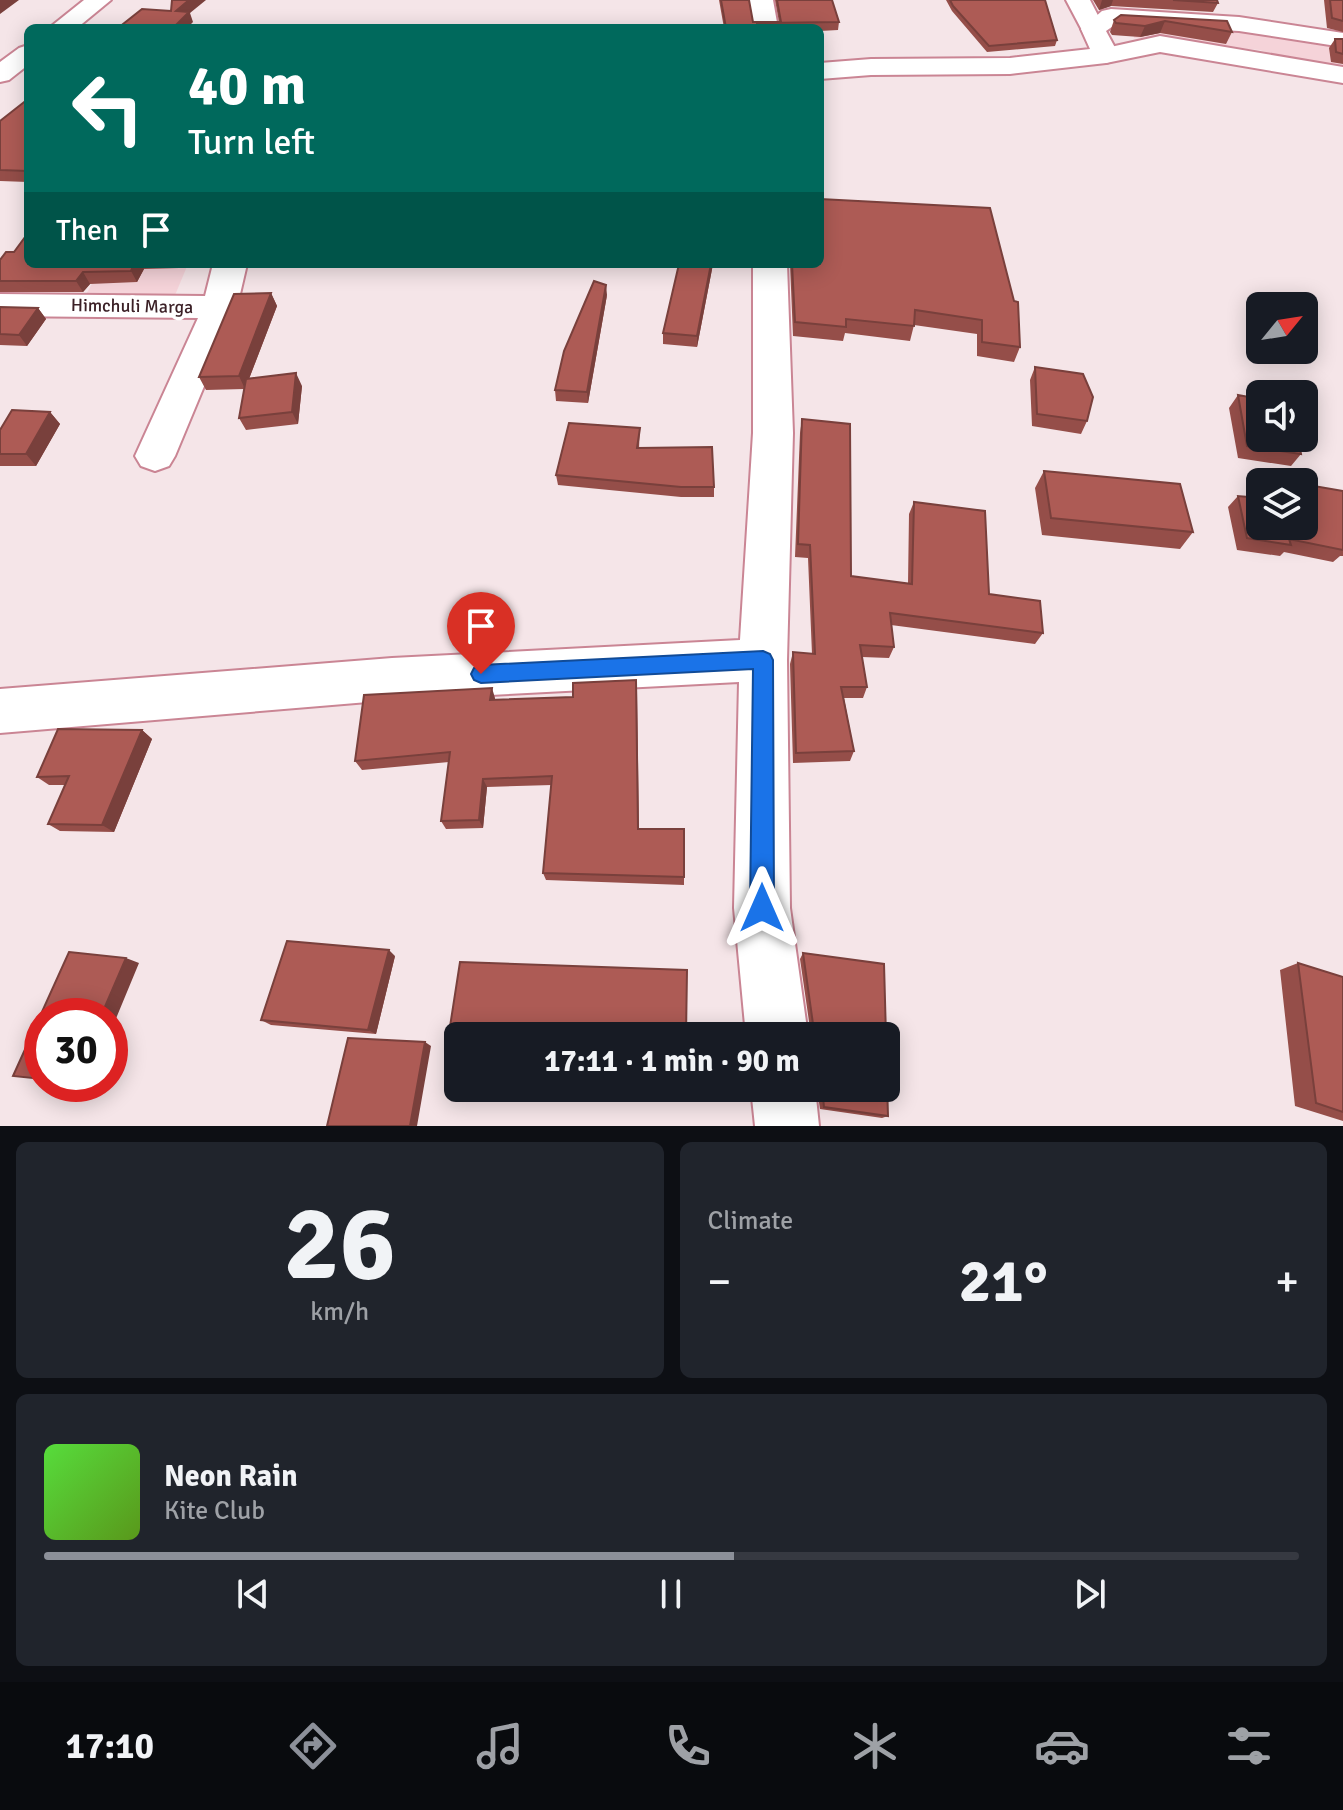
<!DOCTYPE html>
<html lang="en">
<head>
<meta charset="utf-8">
<style>
  :root { --surface:#171b24; --page:#20242c; --text:#f1f3f6; --muted:#9ea1a6; --line:#363941; --accent:#8c9099 }
  body { margin:0; font-family:Signika,sans-serif; background:var(--page); color:var(--text); height:100vh; display:flex; flex-direction:column; font-size:30px; white-space:nowrap }
  * { box-sizing:border-box; margin:0 }
  p { font-size:26px; color:var(--muted) }
  .icon { flex:none; width:44px; height:44px; fill:none; stroke:currentColor; stroke-width:2; stroke-linecap:round; stroke-linejoin:round }
  .map { position:relative; height:1126px; overflow:hidden }
  .sheet { display:flex; flex-direction:column; gap:16px; padding:16px; background:#0d0f14; flex:1 }
  .sheet>* { flex:none }
  .banner { position:absolute; left:24px; top:24px; width:800px; height:244px; border-radius:12px; box-shadow:0 4px 20px #0003; background:#00695c; color:#fff; overflow:hidden }
  .needle { width:52px; rotate:60deg }
  .fabs { position:absolute; left:1246px; top:292px; display:grid; gap:16px }
  .fabs a { display:grid; place-items:center; width:72px; height:72px; border-radius:12px; background:var(--surface); box-shadow:0 4px 20px #0003; font-size:40px }
  .speed { position:absolute; left:24px; top:998px; display:flex; gap:16px; font-size:40px; font-weight:700; text-align:center }
  .speed>* { display:grid; place-content:center; width:104px; height:104px; border-radius:50%; background:var(--surface); box-shadow:0 4px 20px #0003; line-height:1 }
  .speed .limit { border:12px solid #d22; background:#fff; color:#111 }
  .pin { position:absolute; display:grid; place-items:center; width:68px; height:68px; color:#fff; margin:-82px -34px; border-radius:50% 50% 50% 0; rotate:-45deg; box-shadow:0 0 8px #0007 }
  .pin .icon { rotate:45deg }
  .me { position:absolute; width:88px; margin:-44px; rotate:0deg; stroke-linejoin:round; filter:drop-shadow(0 0 6px #0008) }
  .turn { display:flex; align-items:center; gap:28px; height:168px; padding:0 32px; font-size:36px }
  .turn .icon { width:104px; height:104px; stroke-width:2.5 }
  .turn b { display:block; font-size:56px; line-height:68px }
  .then { display:flex; align-items:center; height:76px; padding:0 32px; background:#0003; gap:16px; font-size:30px }
  .big { font-size:60px; font-weight:700; line-height:1.1 }
  .sheet .widget { flex:1; display:flex; flex-direction:column; justify-content:center; gap:12px; min-width:0; padding:0 28px; border-radius:12px; background:var(--page) }
  .sheet .dial { align-items:center; gap:0 }
  .dial b { font-size:104px; line-height:1 }
  .song { display:flex; align-items:center; gap:24px }
  .cover { width:96px; height:96px; border-radius:12px; background:linear-gradient(135deg,hsl(110 70% 55%),hsl(90 70% 35%)) }
  .played { height:8px; border-radius:4px; background:linear-gradient(90deg,var(--accent) 55%,var(--line) 55%) }
  .keys { display:flex; justify-content:space-around; direction:ltr }
  .heat { display:flex; justify-content:space-between; align-items:center; font-size:44px; direction:ltr }
  .sheet .tiles { flex:1; display:grid; gap:16px; grid-template-columns:1fr 1fr }
  .widget:last-child { grid-column:span 2 }
  .trip { position:absolute; left:444px; top:1022px; width:456px; height:80px; border-radius:12px; background:var(--surface); box-shadow:0 4px 20px #0003; font-weight:700; line-height:80px; text-align:center }
  .dock { display:flex; height:128px; justify-content:space-around; align-items:center; background:#090b0e; color:var(--muted) }
  .dock .icon { width:56px; height:56px }
  .dock .active { color:var(--accent) }
  .dock b { font-size:36px; color:var(--text) }
  .map>svg:first-child { display:block }
</style>
</head>
<body>
<div class="map">
<svg width="1343" height="1126" viewBox="0 0 1343 1126">
  <rect width="100%" height="100%" fill="#f5e5e8"/>
  <path fill="#f5d3d9" d="M1133,20L1273,32L1343,44V69L1286,59L1260,50L1134,38Z
    M103,264H188L173,300L84,298Z"/>
  <g fill="none" stroke-linecap="round" stroke-linejoin="round">
    <defs>
      <path id="minor" d="M1066,0H1090L1105,29L1102,34H1084Z
        M1160,36L1343,67V83L1160,52L1106,63L1097,60L1093,55L1097,50Z
        M213,264H247L237,307L175,456L169,466L155,471L141,466L135,456L198,318L0,316V294L205,296Z
        M753,264H787L793,433L787,660L790,908L808,1036H746L734,908L739,682L392,700L0,733V689L392,658L740,640L753,433Z
        M751,1088H815L819,1126H755Z"/>
      <path id="secondary" d="M749,0H773L778,28H754Z
        M1111,9L1239,17L1343,33V47L1239,31L1116,24L1106,31L1119,55L1115,60L1106,63L1010,74L871,75L820,79V63L871,59L1010,58L1090,49L1081,29L1102,11Z"/>
      <path id="trunk" d="M84,0H111L77,28H49Z
        M28,45V65L9,80L0,82V62L19,48Z"/>
    </defs>
    <use href="#minor" stroke="#ca8594" stroke-width="4"/>
    <use href="#secondary" stroke="#ca8594" stroke-width="4"/>
    <use href="#trunk" stroke="#ca8594" stroke-width="4"/>
    <use href="#minor" fill="#fff" fill-rule="evenodd"/>
    <use href="#secondary" fill="#fff" fill-rule="evenodd"/>
    <use href="#trunk" fill="#fff" fill-rule="evenodd"/>
  </g>
  <path fill="#954e49" d="M719,0H749L753,22H779L775,0H832L839,22L838,30L820,31V28H724Z
    M946,0H1045L1057,40L1055,46L987,52L952,11Z
    M1093,0H1217L1218,3L1213,12L1111,6L1099,10Z
    M1324,0H1343V32L1327,28Z
    M1114,20L1227,21L1232,32L1226,44L1160,33L1140,37L1112,35L1110,32Z
    M1335,39H1343V64L1331,62L1329,48Z
    M28,99V182L0,181V121Z
    M820,199L1020,347L1014,362L977,356V334L914,325L910,341L845,333L843,341L793,336L790,264H820Z
    M0,260L28,264H180L179,268L144,269L137,282L90,284L83,292H0Z
    M679,264H713L697,347L663,344V333Z
    M271,293L277,306L249,379L302,386L298,424L246,430L239,418L244,389L206,390L199,377Z
    M607,295L588,403L556,401L555,390Z
    M0,307L38,308L46,319L27,346L0,345Z
    M1035,367L1087,421L1081,434L1032,426L1030,380Z
    M1238,395L1301,454L1291,466L1238,458L1229,408Z
    M50,412L60,424L36,466H0V430Z
    M802,419L851,576L908,584L909,514L914,502L989,594L1043,633L1035,644L891,625L894,647L889,658L862,657L867,687L863,698H844L854,751L850,761L793,763L790,664L793,652L812,654L808,558L795,557L800,433Z
    M640,428L639,448L714,487V497H681L558,485L556,475Z
    M1044,471L1193,532L1180,549L1042,535L1035,488Z
    M1308,485L1343,491V556H1340L1333,562L1284,552L1280,556L1237,550L1228,507L1238,496L1304,526V490Z
    M637,690L639,829H684V885L546,880L543,873L552,785L487,787L483,828L446,829L441,821L449,762L362,770L355,761L495,698V700L573,697Z
    M142,730L152,739L114,832L60,831L48,824L66,785H49L37,777Z
    M803,953L886,1036H800L811,1035L800,959Z
    M395,956L376,1034L271,1025L261,1020Z
    M1298,963L1343,977V1121L1295,1106L1280,970Z
    M458,1036V1051H455L447,1046Z
    M817,1088H886L888,1116L882,1118L820,1109Z"/>
  <path fill="#79403c" d="M0,0H19L0,14Z
    M189,0H206L190,13L193,22L187,28H173L176,11Z
    M1102,0H1113L1111,6L1099,10Z
    M1165,21L1160,33L1140,37L1145,26Z
    M134,264H141L144,269L137,282L131,271Z
    M711,264H713L697,347V336Z
    M83,272L90,284L83,292L76,281Z
    M606,285L607,295L588,403L587,392Z
    M271,293L277,306L245,389L239,376Z
    M38,308L46,319L27,346L19,335Z
    M296,373L302,386L298,424L292,412Z
    M50,412L60,424L36,466L26,454Z
    M492,688L495,698L494,710L490,700Z
    M142,730L152,739L114,832L102,825Z
    M483,779L487,787L483,828L479,820Z
    M389,950L395,956L376,1034L368,1030Z
    M126,958L139,963L110,1033V1016H101Z
    M425,1042L431,1046L417,1126H410Z"/>
  <path fill="#ad5b55" stroke="#79403c" stroke-width="2" d="M172,0H189L176,11L189,12L173,28H118L142,9L171,11Z
    M721,0H749L753,22H781L777,0H832L839,22L757,23V28H726Z
    M950,0H1045L1057,40L989,46L953,6Z
    M1173,0H1217L1218,3Z
    M1330,0H1343V21L1332,18Z
    M1121,15L1227,21L1232,32L1165,21L1145,26L1116,23L1114,20Z
    M1335,39H1343V54L1336,52Z
    M28,99V171L0,170V121Z
    M820,199L990,208L1014,301L1018,302L1020,347L982,342V320L915,310L914,326L846,319V327L795,322L792,264H820Z
    M28,233V264H134L131,271L83,272L76,281H0V260L6,252H14Z
    M679,264H711L697,336L663,333Z
    M594,281L606,285L587,392L555,390L564,351Z
    M271,293L239,376L199,377L234,294Z
    M0,307L38,308L19,335L0,334Z
    M1035,367L1083,374L1093,397L1087,421L1037,414Z
    M296,373L292,412L239,418L246,379Z
    M1238,395L1260,399V438H1298L1301,454L1247,446Z
    M12,410L50,412L26,454H0V430Z
    M802,419L850,424L851,576L912,584L914,502L985,511L989,594L1040,601L1043,633L890,613L894,647L860,645L867,687H841L854,751L796,753L793,652L815,654L810,545L798,544Z
    M569,423L640,428L637,448L712,447L714,487H681L556,475Z
    M1044,471L1180,484L1193,532L1051,518Z
    M1308,485L1343,491V550L1289,539L1291,545L1247,538L1238,496L1260,498V526H1304V502H1306Z
    M636,680L638,829H684V877L543,873L552,776L483,779L479,820L441,821L450,752L355,761L364,695L492,688L490,700L573,697V683Z
    M58,729L142,730L102,825L48,824L69,776L37,777Z
    M287,941L389,950L368,1030L261,1020Z
    M69,952L126,958L101,1016H42V1079L13,1076Z
    M803,953L884,964L886,1036H800V1035H811L814,1031Z
    M460,962L687,970L686,1036H458V1046H447Z
    M1298,963L1343,977V1112L1316,1103Z
    M348,1038L425,1042L410,1126H327Z
    M886,1050L888,1116L824,1107L822,1088H886Z"/>
  <path fill="#1a73e8" stroke="#114b97" stroke-width="2" d="M763,651L770,654L773,660L774,908L770,916L762,920L754,916L750,908L753,669L481,683L474,680L471,674L474,668L481,665Z"/>
  <g text-anchor="middle" stroke-width="7" stroke-linejoin="round" paint-order="stroke">
    <g font-size="18" fill="#3b2026" stroke="#fff">
      <text transform="translate(132 306) rotate(1)" y="6">Himchuli Marga</text>
    </g>
  </g>
</svg>
<div class="fabs">
<a><svg class="needle" viewBox="-14 -14 28 28"><path d="M0-13l5 13h-10z" fill="#e53935"/><path d="M0 13l5-13h-10z" fill="#9ea1a6"/></svg></a>
<a><svg class="icon" aria-label="sound" viewBox="0 0 24 24"><path d="M4 9h4l5-4v14l-5-4H4zM17 9q2 3 0 6"/></svg></a>
<a><svg class="icon" aria-label="layers" viewBox="0 0 24 24"><path d="M12 4l9 5-9 5-9-5zM3 14l9 5 9-5"/></svg></a>
</div>
<div class="speed"><div class="limit">30</div></div>
<div class="pin" style="left:481px;top:674px;background:#d93025"><svg class="icon" aria-label="arrive" viewBox="0 0 24 24"><path d="M6 21V4h12l-3 4 3 4H6"/></svg></div>
<svg class="me" style="left:762px;top:908px" viewBox="-20 -20 40 40"><path d="M0-17L14 15 0 8-14 15z" fill="#1a73e8" stroke="#fff" stroke-width="4"/></svg>
<div class="trip">17:11 · 1 min · 90 m</div>
<div class="banner">
<div class="turn"><svg class="icon" aria-label="left" viewBox="0 0 24 24"><path d="M17 20v-9H6M10 6l-5 5 5 5"/></svg><div><b>40 m</b>Turn left</div></div>
<div class="then">Then<svg class="icon" aria-label="arrive" viewBox="0 0 24 24"><path d="M6 21V4h12l-3 4 3 4H6"/></svg></div>
</div>
</div>
<section class="sheet">
<div class="tiles">
<div class="widget dial"><b>26</b><p>km/h</p></div>
<div class="widget"><p>Climate</p>
<div class="heat"><a>−</a><b class="big">21°</b><a>+</a></div>
</div>
<div class="widget">
<div class="song"><i class="cover"></i><div><b>Neon Rain</b><p>Kite Club</p></div></div>
<div class="played"></div>
<div class="keys"><svg class="icon" aria-label="previous" viewBox="0 0 24 24"><path d="M18 5L8 12l10 7zM5 5v14"/></svg><svg class="icon" aria-label="pause" viewBox="0 0 24 24"><path d="M8 5v14M16 5v14"/></svg><svg class="icon" aria-label="next" viewBox="0 0 24 24"><path d="M6 5l10 7-10 7zM19 5v14"/></svg></div>
</div>
</div>
</section>
<nav class="dock">
<b>17:10</b>
<svg class="icon active" aria-label="directions" viewBox="0 0 24 24"><path d="M12 3l9 9-9 9-9-9zM9 14v-3h6M13 9l2 2-2 2"/></svg>
<svg class="icon" aria-label="music" viewBox="0 0 24 24"><path d="M9 18V5l10-2v13"/><circle cx="6" cy="18" r="3"/><circle cx="16" cy="16" r="3"/></svg>
<svg class="icon" aria-label="phone" viewBox="0 0 24 24"><path d="M5 4h4l2 5-3 2q2 4 5 5l2-3 5 2v4C11 20 4 13 5 4z"/></svg>
<svg class="icon" aria-label="climate" viewBox="0 0 24 24"><path d="M12 3v18M4 7l16 10M4 17L20 7"/></svg>
<svg class="icon" aria-label="car" viewBox="0 0 24 24"><path d="M5 17H2v-5l4-1 3-4h7l3 4 3 1v5h-3M9 17h6M6 11h13"/><circle cx="7" cy="17" r="2"/><circle cx="17" cy="17" r="2"/></svg>
<svg class="icon" aria-label="filters" viewBox="0 0 24 24"><path d="M4 7h16M4 17h16"/><circle cx="9" cy="7" r="2"/><circle cx="15" cy="17" r="2"/></svg>
</nav>
</body>
</html>
